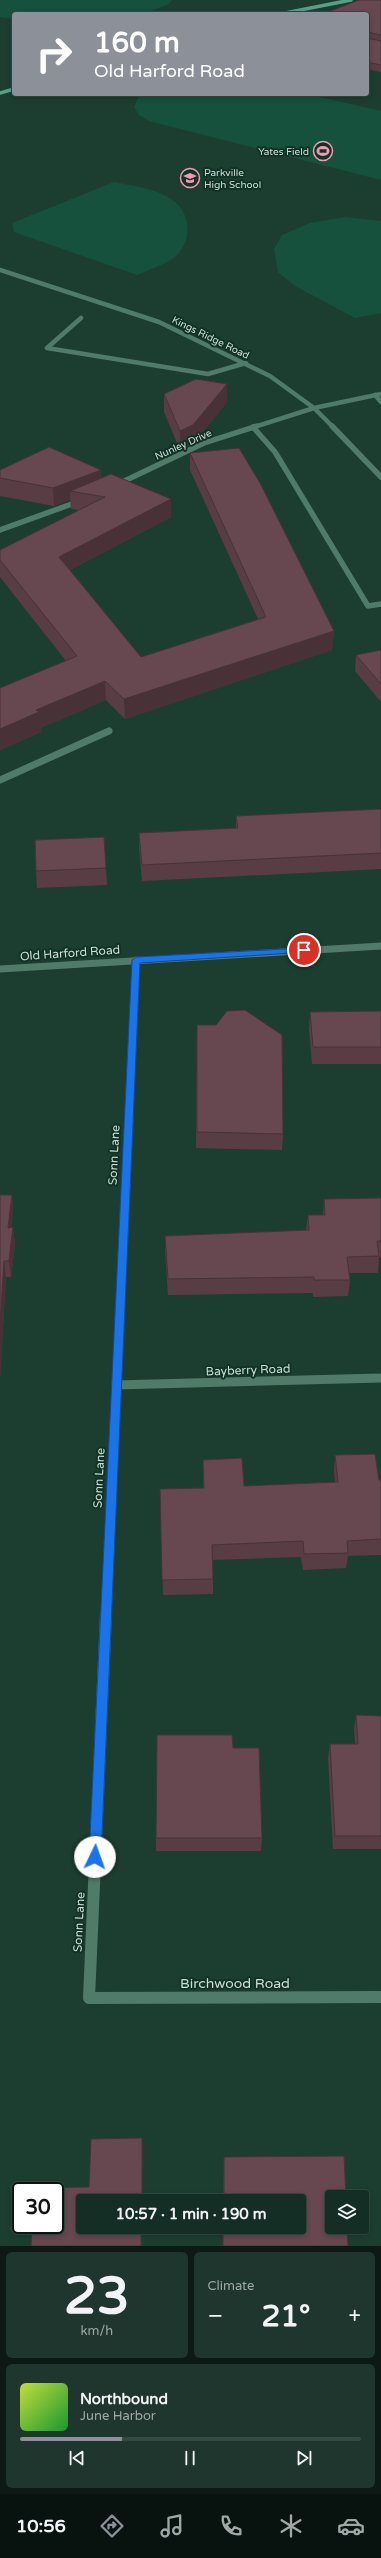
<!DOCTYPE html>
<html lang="en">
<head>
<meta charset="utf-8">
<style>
  :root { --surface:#152e25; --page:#1e362d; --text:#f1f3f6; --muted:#9da8a7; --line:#344a42; --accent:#8c9099 }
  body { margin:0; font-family:"Varela Round",sans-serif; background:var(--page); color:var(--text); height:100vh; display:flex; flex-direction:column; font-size:15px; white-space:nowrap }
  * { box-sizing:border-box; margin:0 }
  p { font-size:13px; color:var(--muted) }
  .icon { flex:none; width:22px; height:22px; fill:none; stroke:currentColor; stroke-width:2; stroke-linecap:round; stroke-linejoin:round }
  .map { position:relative; height:2246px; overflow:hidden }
  .sheet { display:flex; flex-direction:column; gap:6px; padding:6px; background:#0c1914; flex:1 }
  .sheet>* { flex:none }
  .hud { position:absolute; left:12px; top:12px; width:357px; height:84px; border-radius:4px; box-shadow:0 2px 6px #0003,0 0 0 1px var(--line); background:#8c9099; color:#fff; overflow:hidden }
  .buttons { position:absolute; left:325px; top:2190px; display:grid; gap:8px }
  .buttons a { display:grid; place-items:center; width:44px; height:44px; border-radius:4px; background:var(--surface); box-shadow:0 2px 6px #0003,0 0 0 1px var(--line); font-size:20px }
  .speed { position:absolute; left:12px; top:2182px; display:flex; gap:8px; font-size:20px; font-weight:700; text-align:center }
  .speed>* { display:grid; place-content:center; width:52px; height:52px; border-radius:50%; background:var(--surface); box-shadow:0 2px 6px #0003,0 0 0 1px var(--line); line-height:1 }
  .speed .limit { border:2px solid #111; border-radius:6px; background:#fff; color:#111 }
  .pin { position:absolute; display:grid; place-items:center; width:34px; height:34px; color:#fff; margin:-17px; border:2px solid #fff; border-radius:50%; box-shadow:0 1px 4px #0007 }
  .me { position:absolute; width:44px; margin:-22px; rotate:3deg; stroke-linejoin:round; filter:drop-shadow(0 0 3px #0008) }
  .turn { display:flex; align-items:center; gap:14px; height:84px; padding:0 16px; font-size:18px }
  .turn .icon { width:52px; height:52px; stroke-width:2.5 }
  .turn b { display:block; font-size:28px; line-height:34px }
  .big { font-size:30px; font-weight:800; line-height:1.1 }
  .sheet .tile { flex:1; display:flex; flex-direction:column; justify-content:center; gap:6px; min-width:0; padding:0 14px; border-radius:6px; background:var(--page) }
  .sheet .dial { align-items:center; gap:0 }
  .dial b { font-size:52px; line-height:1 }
  .song { display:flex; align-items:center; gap:12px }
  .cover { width:48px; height:48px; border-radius:6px; background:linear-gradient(135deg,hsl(70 70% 55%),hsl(130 70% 35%)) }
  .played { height:4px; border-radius:2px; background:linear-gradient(90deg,var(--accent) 30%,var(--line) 30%) }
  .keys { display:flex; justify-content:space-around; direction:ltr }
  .heat { display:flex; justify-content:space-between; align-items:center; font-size:22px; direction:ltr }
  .sheet .tiles { flex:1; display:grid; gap:6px; grid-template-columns:1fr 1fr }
  .tile:last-child { grid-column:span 2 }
  .trip { position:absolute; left:76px; top:2194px; width:230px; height:40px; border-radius:4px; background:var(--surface); box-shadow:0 2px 6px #0003,0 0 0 1px var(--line); font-weight:800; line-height:40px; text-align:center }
  .menu { display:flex; height:64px; justify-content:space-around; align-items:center; background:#08120f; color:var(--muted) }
  .menu .icon { width:28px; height:28px }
  .menu .selected { color:var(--accent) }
  .menu b { font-size:18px; color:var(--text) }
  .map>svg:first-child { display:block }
</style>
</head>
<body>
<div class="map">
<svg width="381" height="2246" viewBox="0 0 381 2246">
  <rect width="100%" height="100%" fill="#1c3e31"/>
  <path fill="#15513d" d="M0,0H172L169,4L144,14H14V19L0,17Z
    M144,94H307L381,111V180L149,121L139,115L134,107L138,98Z
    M114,182C133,186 160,189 175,202C193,217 191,247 171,260C161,266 148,270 137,275L14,232L12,223Z
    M345,217L381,221V313L355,318L295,286L278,272L274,249L282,235L310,223Z"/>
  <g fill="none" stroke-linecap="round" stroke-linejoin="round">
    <path stroke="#507b69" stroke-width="4.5" d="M81,318L47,348L208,374L246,363
      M375,395L381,402"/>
    <path stroke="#507b69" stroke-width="5.5" d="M253,427L275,452L368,606L381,604
      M107,732L109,731"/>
    <path stroke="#507b69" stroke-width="7" d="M0,780L109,731"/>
    <path stroke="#507b69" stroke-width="4.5" d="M0,270L159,322L270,376L314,408L333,427
      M254,427L314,408L381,394"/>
    <path stroke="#507b69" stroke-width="5.5" d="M332,426L381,477
      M116,485L204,443L257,426
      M0,530L80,501"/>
    <path stroke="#507b69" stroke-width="7" d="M129,1120L136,960"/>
    <path stroke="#507b69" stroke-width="9" d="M116,1385L381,1378
      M106,1615L129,1119"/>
    <path stroke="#507b69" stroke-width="12" d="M106,1614L89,1998L381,1997"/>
    <path stroke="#507b69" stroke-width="7" d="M0,969L381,946"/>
    <path stroke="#59a186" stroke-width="3.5" d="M280,14L351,0
      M0,93L14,89"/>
  </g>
  <path fill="#593d45" d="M381,0V72L367,69V14Z
    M227,384V402L193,444L180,450L164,412V394Z
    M190,453L334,631L332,650L125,719L106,700L40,728L41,732L0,750V688L66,661L0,577V550L79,510L71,509L70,499L54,506L0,496V470L101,478L171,499V517L70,570L141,657L258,619L190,470Z
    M381,650V702L355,671L356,655Z
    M381,809V869L142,881L139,849V833L236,828V816Z
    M106,868L107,885L37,888L36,871Z
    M381,1011V1064H312L309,1029L310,1012Z
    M197,1025L283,1134L282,1150L196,1148Z
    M0,1195H12L13,1211L11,1228L13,1227L15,1244L11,1277H6L0,1379Z
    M381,1198V1257H379L378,1273H349L350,1280L348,1296L313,1297V1293L168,1295L165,1252V1236L306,1230L308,1215H323L324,1199Z
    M335,1455L379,1480H381V1555L348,1556L346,1568L303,1570L301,1557L212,1560L213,1579V1594L163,1595L160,1489L203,1488V1460L244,1486L335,1482L334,1471Z
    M356,1715L381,1716V1849H333L328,1758L330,1744H355L354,1730Z
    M233,1748L262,1838L261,1851H156V1838Z
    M344,2156L346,2197H332V2227H347L348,2246H223V2227H299V2201H223L224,2157Z"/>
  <path fill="#483238" d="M227,384V402L193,444L180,450V431Z
    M101,470L102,487L70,491V499L54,506L53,488Z
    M171,499V517L60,575L59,557Z
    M334,631L332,650L125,719L124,699Z
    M105,681L106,700L40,728L41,732L0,750V729L36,710Z
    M12,1195L13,1211L9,1244L8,1228Z
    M13,1227L15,1244L11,1277L9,1261Z
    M4,1261L6,1277L0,1379V1326Z
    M142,2138L143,2148L142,2201Z
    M141,2227H142V2246H141Z"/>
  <path fill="#674750" stroke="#483238" d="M359,0H381V35L367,32V14H322Z
    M367,38L381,41V65L367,62Z
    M196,379L227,384L193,425L180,431L164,394Z
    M49,447L101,470L53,488L0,478V470Z
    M239,448L260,483L334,631L124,699L105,681L36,710L39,712L0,729V688L77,656L0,560V550L105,497L70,491L111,474L171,499L59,557L141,657L266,617L190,453Z
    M381,650V684L356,655Z
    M381,809V853L142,865L139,833L238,828L236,816Z
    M104,837L106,868L36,871L35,840Z
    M245,1010L282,1035L283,1134L197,1132V1025H216L227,1011Z
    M381,1011V1047H313L310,1012Z
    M0,1195H12L8,1228L13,1227L9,1261H4L0,1326Z
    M381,1198V1241H377L379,1256L347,1257L350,1280H314V1277L168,1279L165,1236L309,1230L308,1215H325L324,1199Z
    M375,1454L379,1480H381V1539L347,1541L348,1553L304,1554L303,1541L212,1545L213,1579L162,1580L160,1489L204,1488L203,1460L242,1458L244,1486L338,1482L335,1455Z
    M356,1715L381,1716V1836H335L330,1744H358Z
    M157,1735H232L233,1748H259L262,1838H156Z
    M142,2138V2201H83V2227H141V2246H31L32,2225H55V2191H34V2188L89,2187L91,2139Z
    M344,2156L346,2197H332V2227H347L348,2246H223V2227H299V2201H224V2157Z"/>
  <path fill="#1a73e8" stroke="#114b97" d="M304,948H307V952L140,963L101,1857L100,1861L95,1863L91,1861L89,1857L132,960L136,957Z"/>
  <defs>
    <symbol id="stadium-ring" viewBox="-11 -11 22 22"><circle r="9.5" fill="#113327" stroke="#f19ab3" stroke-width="1.5"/><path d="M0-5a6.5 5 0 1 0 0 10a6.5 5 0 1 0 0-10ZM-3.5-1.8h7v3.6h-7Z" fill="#f19ab3"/></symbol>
    <symbol id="school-ring" viewBox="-11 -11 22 22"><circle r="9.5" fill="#113327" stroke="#f19ab3" stroke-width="1.5"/><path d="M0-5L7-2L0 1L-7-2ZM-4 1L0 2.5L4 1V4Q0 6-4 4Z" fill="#f19ab3"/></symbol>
  </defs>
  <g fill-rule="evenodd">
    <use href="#stadium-ring" x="312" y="140" width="22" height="22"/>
    <use href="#school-ring" x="179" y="167" width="22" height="22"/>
  </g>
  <g text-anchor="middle" stroke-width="4" stroke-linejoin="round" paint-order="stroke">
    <g font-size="10" fill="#ccded6" stroke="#113327" text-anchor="end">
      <text x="309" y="155">Yates Field</text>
      <text x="204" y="176" text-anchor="start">Parkville<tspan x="204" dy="12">High School</tspan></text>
    </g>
    <g font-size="10" fill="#ccded6" stroke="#113327">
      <text transform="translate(211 337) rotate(26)" y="4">Kings Ridge Road</text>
      <text transform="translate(183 444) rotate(-24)" y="4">Nunley Drive</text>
    </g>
    <g font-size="12" fill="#ccded6" stroke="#113327">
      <text transform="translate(70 953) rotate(-4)" y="4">Old Harford Road</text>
      <text transform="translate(114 1155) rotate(-87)" y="4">Sonn Lane</text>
      <text transform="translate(248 1370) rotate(-2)" y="4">Bayberry Road</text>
      <text transform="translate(99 1478) rotate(-87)" y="4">Sonn Lane</text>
      <text transform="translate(79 1922) rotate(-87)" y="4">Sonn Lane</text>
    </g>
    <g font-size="14" fill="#ccded6" stroke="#113327">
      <text x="235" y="1988">Birchwood Road</text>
    </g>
  </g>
</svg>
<div class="buttons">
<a><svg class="icon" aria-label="layers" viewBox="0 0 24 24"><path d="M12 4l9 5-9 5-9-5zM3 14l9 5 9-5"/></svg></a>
</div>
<div class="speed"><div class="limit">30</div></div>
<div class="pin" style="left:304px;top:950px;background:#d93025"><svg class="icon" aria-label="arrive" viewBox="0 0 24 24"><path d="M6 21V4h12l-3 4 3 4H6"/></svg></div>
<svg class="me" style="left:95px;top:1857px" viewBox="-20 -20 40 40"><circle r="19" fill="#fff"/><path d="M0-13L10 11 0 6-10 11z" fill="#1a73e8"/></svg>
<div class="trip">10:57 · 1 min · 190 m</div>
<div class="hud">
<div class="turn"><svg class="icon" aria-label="right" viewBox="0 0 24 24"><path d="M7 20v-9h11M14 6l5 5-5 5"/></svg><div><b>160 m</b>Old Harford Road</div></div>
</div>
</div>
<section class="sheet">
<div class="tiles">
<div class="tile dial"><b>23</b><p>km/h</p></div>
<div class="tile"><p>Climate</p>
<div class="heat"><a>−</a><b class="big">21°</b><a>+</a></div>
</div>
<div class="tile">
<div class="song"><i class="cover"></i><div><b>Northbound</b><p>June Harbor</p></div></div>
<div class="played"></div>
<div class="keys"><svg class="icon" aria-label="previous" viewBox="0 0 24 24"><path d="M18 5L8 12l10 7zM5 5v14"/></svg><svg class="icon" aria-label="pause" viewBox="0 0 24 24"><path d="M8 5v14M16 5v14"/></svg><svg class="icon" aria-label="next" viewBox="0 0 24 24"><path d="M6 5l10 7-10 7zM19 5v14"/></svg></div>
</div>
</div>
</section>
<nav class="menu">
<b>10:56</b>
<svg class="icon selected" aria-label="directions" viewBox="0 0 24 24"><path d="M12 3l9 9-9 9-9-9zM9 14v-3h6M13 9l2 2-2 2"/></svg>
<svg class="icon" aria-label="music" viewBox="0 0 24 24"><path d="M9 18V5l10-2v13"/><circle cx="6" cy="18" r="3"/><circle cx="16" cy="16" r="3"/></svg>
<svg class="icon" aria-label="phone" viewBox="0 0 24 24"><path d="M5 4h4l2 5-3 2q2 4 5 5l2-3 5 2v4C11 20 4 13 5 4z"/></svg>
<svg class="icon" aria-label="climate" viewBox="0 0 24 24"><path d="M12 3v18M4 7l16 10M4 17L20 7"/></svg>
<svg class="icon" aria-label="car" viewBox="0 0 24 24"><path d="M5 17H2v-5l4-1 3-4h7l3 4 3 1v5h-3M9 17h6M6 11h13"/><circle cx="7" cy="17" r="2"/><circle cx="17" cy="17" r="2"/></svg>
</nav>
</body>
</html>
